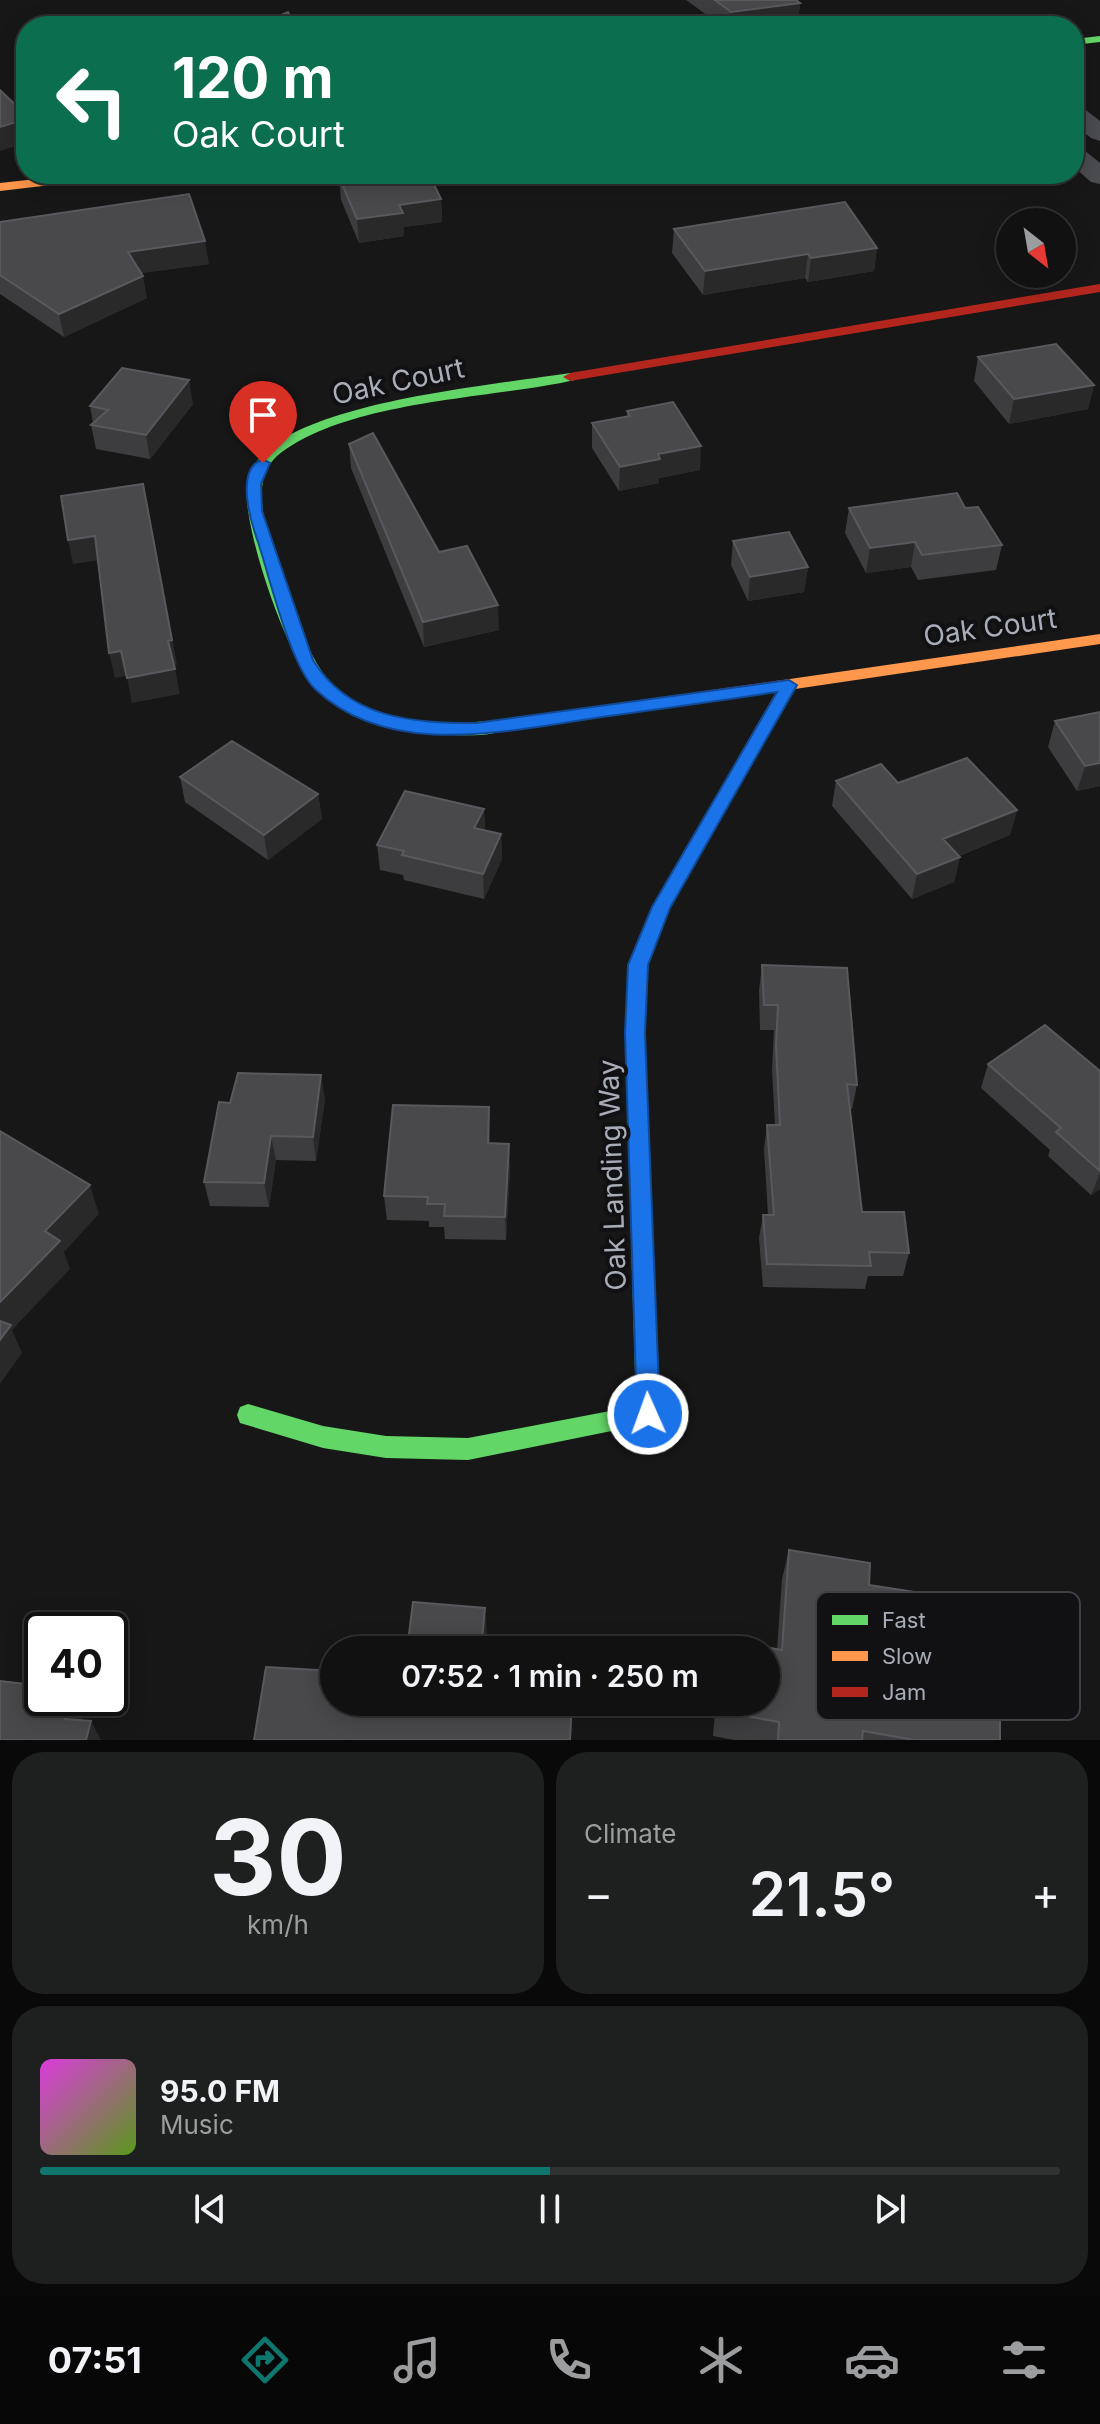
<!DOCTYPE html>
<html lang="en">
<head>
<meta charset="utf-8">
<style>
  :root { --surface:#111; --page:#1e1f1f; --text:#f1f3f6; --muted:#9c9d9f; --line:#303131; --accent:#0f766e }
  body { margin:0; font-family:Inter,sans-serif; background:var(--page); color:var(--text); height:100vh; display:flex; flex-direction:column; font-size:30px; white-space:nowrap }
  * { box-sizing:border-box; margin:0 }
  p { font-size:26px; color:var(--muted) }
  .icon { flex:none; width:44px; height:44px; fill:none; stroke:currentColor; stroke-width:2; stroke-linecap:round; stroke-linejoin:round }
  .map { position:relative; height:1740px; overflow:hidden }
  .details { display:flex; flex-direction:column; gap:12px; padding:12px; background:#090909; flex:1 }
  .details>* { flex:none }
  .hud { position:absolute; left:16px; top:16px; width:1068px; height:168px; border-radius:32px; box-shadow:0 4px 20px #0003,0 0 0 2px var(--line); background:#0b6e4f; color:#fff; overflow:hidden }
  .needle { width:52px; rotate:149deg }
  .controls { position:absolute; left:996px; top:208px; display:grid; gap:16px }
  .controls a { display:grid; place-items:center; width:80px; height:80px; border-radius:50%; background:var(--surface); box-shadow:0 4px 20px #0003,0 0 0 2px var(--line); font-size:40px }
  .speed { position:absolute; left:24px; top:1612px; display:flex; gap:16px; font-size:40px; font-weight:700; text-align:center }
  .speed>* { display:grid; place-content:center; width:104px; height:104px; border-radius:50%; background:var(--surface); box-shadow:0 4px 20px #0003,0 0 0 2px var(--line); line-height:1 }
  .speed .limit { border:4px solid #111; border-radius:12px; background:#fff; color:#111 }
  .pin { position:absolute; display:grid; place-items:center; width:68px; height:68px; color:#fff; margin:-82px -34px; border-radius:50% 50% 50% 0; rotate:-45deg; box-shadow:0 0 8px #0007 }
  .pin .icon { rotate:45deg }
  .me { position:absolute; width:88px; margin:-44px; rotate:358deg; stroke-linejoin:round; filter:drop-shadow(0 0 6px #0008) }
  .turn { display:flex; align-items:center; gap:28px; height:168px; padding:0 24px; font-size:36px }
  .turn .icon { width:104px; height:104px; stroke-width:2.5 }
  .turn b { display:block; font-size:56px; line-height:68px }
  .big { font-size:60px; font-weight:600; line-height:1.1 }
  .details .widget { flex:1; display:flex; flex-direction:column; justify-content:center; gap:12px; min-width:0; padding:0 28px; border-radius:32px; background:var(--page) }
  .details .dial { align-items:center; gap:0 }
  .dial b { font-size:104px; line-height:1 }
  .song { display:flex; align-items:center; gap:24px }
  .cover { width:96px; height:96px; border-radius:12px; background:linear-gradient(135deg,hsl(300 70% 55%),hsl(90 70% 35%)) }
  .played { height:8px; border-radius:4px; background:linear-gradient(90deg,var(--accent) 50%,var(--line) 50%) }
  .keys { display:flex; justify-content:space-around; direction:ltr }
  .heat { display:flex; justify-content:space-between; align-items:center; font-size:44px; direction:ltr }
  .details .tiles { flex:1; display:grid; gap:12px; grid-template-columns:1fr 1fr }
  .widget:last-child { grid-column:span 2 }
  .trip { position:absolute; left:320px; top:1636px; width:460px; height:80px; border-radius:40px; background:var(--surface); box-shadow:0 4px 20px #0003,0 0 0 2px var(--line); font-weight:600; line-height:80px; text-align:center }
  .dock { display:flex; height:128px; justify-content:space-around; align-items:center; background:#070707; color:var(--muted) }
  .dock .icon { width:56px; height:56px }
  .dock .active { color:var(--accent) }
  .dock b { font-size:36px; color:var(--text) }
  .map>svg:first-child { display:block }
</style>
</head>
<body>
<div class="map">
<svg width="1100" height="1740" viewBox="0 0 1100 1740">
  <rect width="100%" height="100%" fill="#171717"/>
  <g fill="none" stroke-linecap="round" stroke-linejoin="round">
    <path fill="#4b4c50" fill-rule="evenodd" d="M1074,106L1083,108L1100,121V141L1091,138L1074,125Z
      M1074,146L1083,149L1100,163V184L1091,182L1074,167Z"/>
    <path fill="#63d668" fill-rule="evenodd" d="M1100,36V42L1074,45V39Z
      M570,373L577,377L575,380C491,399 345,400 277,456C268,464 263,476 262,488C257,531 306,668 341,693C388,725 444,726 499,720L507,726C497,738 465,735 449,735C404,733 353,724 319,692C289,663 243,530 247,488C248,474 256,460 266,451C323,400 493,385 570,373Z
      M642,1230L650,1232L653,1239L659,1414L656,1422L468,1460L386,1458L323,1448L240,1423L237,1415L240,1407L248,1404L323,1426L386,1436L468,1438L636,1406L631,1239L634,1232Z"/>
    <path fill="#ff974d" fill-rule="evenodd" d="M81,174H117L111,178L0,191V183Z
      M1100,634V644L795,689L670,907L660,931H646L644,926L652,907L778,689L774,685L776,681Z"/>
    <path fill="#b3261e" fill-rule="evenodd" d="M1100,284V292L570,381L563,377L570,373Z
      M782,680L790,685L788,689L499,732L491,726L499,720Z
      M653,919L660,921L662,926L647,965L645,1033L653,1239L650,1246L642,1248L634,1246L631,1239L625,1033L629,965L644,926L646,921Z"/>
  </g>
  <path fill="#3d3d3f" d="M686,0H796L800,3L798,23L777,26H722Z
    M339,177L441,199L442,222L404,227V236L359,243L341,200Z
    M0,222L209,264L141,273L147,298L64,337L0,294Z
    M674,229L877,248L874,271L808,282L805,278L703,295L672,253Z
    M978,357L1094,385L1088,409L1009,424L974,381Z
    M193,404L150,459L96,449L91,425L93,423L90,406Z
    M627,411L700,470L659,478V483L619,491L592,448V423L627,417Z
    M349,444L439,552L499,630L424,647L351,468Z
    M849,508H965L1002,545L996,570L918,580L911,567L866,573L845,533Z
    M733,541L808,567L804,592L748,601L731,565Z
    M1100,712V786L1077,791L1048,747L1055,721Z
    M180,777L318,794L322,819L268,860L185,802Z
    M836,781L898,783L1017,810L1010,835L959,856L960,857L954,882L912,899L832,806Z
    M484,809L485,830L501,834L502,859L484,899L404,880L403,875L380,870L377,845Z
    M762,965L857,1085L852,1109H850L862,1212L909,1253L903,1276H868L865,1289L763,1287L759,1238L763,1215H768L764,1149L767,1125H775L772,1070L774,1030H760L759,990Z
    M988,1064L1100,1071V1189L1091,1195L1048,1156L1050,1150L981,1088Z
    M325,1099L316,1161L276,1160L269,1207L210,1206L204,1182L230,1103Z
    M489,1107L490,1143L510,1168L506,1240L445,1239L444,1227H429V1221L387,1220L384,1196Z
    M789,1550L869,1585L1000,1740H734L713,1736L716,1702H766V1650H722L724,1640L777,1649L782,1579Z"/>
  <path fill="#29292a" d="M800,3L798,23L777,26H730L731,12Z
    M26,119V143L0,151V127Z
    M918,174H964L917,183Z
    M441,199L442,222L404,227V236L359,243L357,219L399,205Z
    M205,241L209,264L132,274L128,252Z
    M877,248L874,271L808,282L811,258Z
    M808,254L805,278L703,295L705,271Z
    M143,276L147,298L64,337L59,314Z
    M189,380L193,404L150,459L146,435Z
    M1094,385L1088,409L1009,424L1014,399Z
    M701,446L700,470L659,478V483L619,491L620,467L658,454Z
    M148,508L177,665L173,666L168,641Z
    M95,536L101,560L73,564L68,540Z
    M915,542L911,567L866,573L870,548Z
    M808,567L804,592L748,601L750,577Z
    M498,605L499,630L424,647L423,622Z
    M121,651L126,676L115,678L109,653Z
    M175,669L180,694L132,703L127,678Z
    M1100,763V786L1077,791L1085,766Z
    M318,794L322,819L268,860L264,835Z
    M484,809L485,834L474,828Z
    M1017,810L1010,835L938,864L943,839Z
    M501,834L502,859L484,899L483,874Z
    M960,857L954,882L912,899L917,874Z
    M321,1075L325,1099L316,1161L313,1137Z
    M489,1107L490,1131L489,1166L488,1143Z
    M271,1136L276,1160L269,1207L264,1183Z
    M509,1144L510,1168L506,1240L505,1217Z
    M1100,1173V1189L1091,1195Z
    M90,1185L99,1214L64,1252L70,1269L12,1330L22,1353L0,1384V1302L45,1231Z
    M485,1608L487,1635L486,1650H481Z
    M70,1698H77L84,1711L77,1740L65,1719Z
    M91,1721L101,1740H86Z"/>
  <path fill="#49494c" stroke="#58595d" stroke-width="2" d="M715,0H796L800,3L731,12Z
    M288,12L296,26H256Z
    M0,90L26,115V119L0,127Z
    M365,174H429L441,199L399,205L403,213L357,219L339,177Z
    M189,194L205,241L128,252L143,276L59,314L0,275V222Z
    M845,202L877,248L811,258L808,254L705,271L674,229Z
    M1056,344L1094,385L1014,399L978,357Z
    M122,368L189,380L146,435L91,425L108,410L90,406Z
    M673,402L701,446L658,454L660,459L620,467L592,423L630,416L627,411Z
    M373,433L439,552L467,546L498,605L423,622L349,444Z
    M143,484L172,640L168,641L175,669L127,678L121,651L109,653L95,536L68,540L61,496Z
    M957,493L965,508L978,507L1002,545L922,555L915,542L870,548L849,508Z
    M789,532L808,567L750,577L733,541Z
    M1100,712V763L1085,766L1055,721Z
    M232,741L318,794L264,835L180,777Z
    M967,758L1017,810L943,839L960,857L917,874L836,781L881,764L898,783Z
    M405,791L484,809L474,828L501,834L483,874L402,855L404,851L377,845Z
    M762,965L847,968L857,1085L847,1084L862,1212H904L909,1253L869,1252L871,1266L767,1264L763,1215H774L767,1125H780L776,1046L778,1005H764Z
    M1045,1025L1100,1071V1171L1056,1132L1061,1128L988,1064Z
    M238,1073L321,1075L313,1137L271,1136L264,1183L204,1182L219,1102L230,1103Z
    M393,1105L489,1107L488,1143L509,1144L505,1217L444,1216L445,1204H427L428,1197L384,1196Z
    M0,1131L90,1185L45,1231L60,1241L0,1302Z
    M0,1321L11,1325L0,1340Z
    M789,1550L870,1563L869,1585L1000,1605V1740H914L863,1731L862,1740H778L779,1722L717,1711L718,1702H766V1650H723L724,1640L782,1650Z
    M413,1602L485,1608L481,1650H407Z
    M266,1667L334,1671V1702H572L570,1740H254Z
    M0,1681L42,1686V1698H70L65,1719L91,1721L86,1740H0Z"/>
  <path fill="#1a73e8" stroke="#114b97" stroke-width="2" d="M263,459L270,463L261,484L262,511L313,660C349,719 413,723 476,723L789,680L797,685L670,908L648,965L645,1033L660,1414L657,1422L648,1425L640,1422L637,1414L625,1033L628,965L652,907L777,692C718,701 660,709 602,717C510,730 391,761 315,689C290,665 270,578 258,542C251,522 234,469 263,459Z"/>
  <g text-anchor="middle" stroke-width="8" stroke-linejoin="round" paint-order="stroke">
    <g font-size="28" fill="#a8adb8" stroke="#111113">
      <text transform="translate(398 381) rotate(-12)" y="10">Oak Court</text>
      <text transform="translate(990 627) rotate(-8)" y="10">Oak Court</text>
      <text transform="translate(612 1175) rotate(-92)" y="10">Oak Landing Way</text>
    </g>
  </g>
  <rect x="816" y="1592" width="264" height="128" rx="12" fill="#111113" stroke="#3e4045" stroke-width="2"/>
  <rect x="832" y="1615" width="36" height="10" fill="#63d668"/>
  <rect x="832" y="1651" width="36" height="10" fill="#ff974d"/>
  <rect x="832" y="1687" width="36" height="10" fill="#b3261e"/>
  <g font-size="22" fill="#a8adb8">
    <text x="882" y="1628">Fast</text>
    <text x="882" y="1664">Slow</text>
    <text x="882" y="1700">Jam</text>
  </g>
</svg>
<div class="controls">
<a><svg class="needle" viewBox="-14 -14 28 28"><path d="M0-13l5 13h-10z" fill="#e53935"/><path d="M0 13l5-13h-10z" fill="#9c9d9f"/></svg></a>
</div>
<div class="speed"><div class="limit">40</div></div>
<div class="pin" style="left:263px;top:463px;background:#d93025"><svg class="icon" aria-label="arrive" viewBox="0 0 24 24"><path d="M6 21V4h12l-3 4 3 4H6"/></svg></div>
<svg class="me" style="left:648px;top:1414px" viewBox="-20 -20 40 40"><circle r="17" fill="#1a73e8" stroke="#fff" stroke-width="3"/><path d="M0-11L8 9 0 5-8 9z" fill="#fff"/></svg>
<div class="trip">07:52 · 1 min · 250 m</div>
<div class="hud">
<div class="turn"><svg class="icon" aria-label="left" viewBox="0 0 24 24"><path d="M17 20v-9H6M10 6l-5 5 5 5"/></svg><div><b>120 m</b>Oak Court</div></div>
</div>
</div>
<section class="details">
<div class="tiles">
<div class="widget dial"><b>30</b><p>km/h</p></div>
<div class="widget"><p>Climate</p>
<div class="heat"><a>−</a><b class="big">21.5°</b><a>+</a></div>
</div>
<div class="widget">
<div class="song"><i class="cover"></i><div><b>95.0 FM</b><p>Music</p></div></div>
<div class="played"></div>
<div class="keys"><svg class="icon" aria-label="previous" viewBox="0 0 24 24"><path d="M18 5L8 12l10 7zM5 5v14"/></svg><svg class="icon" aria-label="pause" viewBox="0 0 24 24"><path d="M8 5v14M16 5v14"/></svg><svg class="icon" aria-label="next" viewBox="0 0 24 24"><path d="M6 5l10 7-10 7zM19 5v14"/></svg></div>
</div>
</div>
</section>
<nav class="dock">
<b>07:51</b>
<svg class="icon active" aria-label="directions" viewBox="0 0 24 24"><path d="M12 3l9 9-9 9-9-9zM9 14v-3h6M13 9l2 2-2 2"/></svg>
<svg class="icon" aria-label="music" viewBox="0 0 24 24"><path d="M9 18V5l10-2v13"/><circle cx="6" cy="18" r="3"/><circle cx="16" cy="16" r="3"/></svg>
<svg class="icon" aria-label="phone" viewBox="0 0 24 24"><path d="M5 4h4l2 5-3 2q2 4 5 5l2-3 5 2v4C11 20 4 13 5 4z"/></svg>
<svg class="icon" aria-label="climate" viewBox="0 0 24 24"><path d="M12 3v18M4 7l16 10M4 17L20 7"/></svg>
<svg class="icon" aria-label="car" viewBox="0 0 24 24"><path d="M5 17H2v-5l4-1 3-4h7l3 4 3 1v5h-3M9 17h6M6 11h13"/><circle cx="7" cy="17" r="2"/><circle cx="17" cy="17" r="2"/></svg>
<svg class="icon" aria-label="filters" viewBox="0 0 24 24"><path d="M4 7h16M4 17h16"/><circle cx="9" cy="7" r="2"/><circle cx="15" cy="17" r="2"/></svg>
</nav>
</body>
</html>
